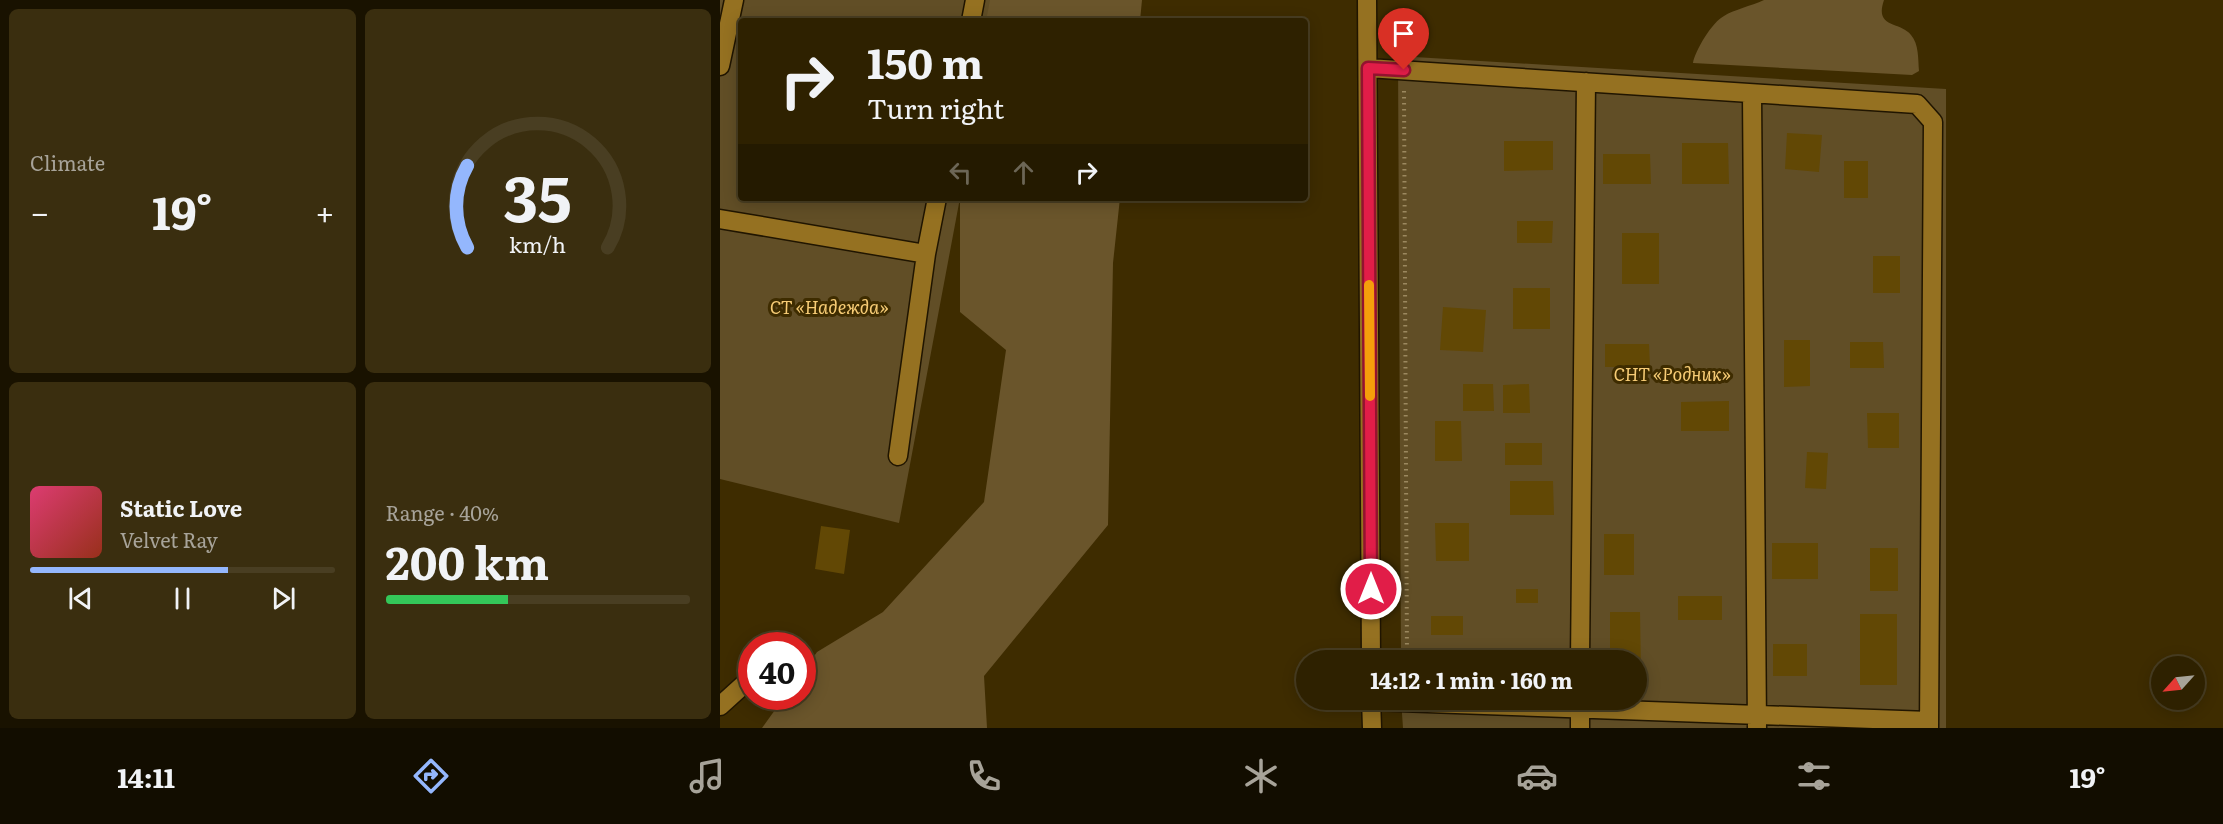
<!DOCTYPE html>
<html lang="en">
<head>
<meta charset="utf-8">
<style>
  :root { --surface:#2e2100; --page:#3a2e0f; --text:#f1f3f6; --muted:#a7a399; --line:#493e22; --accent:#94b7fd }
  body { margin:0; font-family:Literata,serif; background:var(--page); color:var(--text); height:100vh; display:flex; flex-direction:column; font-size:22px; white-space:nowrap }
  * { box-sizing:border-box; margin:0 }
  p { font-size:20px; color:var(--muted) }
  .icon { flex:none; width:33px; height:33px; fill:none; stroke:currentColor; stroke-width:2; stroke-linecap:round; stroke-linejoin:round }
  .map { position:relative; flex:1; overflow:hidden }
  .side { display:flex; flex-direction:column; gap:9px; padding:9px; background:#191200; width:720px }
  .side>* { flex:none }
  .guide { position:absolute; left:18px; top:18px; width:570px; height:183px; border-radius:6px; box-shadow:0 3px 15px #0003,0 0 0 2px var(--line); background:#2e2100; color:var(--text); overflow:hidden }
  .needle { width:39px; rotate:243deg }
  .fabs { position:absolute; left:1431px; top:656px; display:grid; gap:12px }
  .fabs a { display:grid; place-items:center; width:54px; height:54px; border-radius:50%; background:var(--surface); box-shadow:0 3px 15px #0003,0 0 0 2px var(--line); font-size:30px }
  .speed { position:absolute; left:18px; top:632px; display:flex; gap:12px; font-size:30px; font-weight:700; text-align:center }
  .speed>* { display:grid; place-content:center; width:78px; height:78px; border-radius:50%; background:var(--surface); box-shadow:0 3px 15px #0003,0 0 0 2px var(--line); line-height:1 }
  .speed .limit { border:9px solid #d22; background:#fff; color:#111 }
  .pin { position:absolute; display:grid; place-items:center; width:51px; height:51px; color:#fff; margin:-62px -26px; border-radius:50% 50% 50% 0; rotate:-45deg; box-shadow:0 0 6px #0007 }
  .pin .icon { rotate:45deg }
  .me { position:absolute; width:66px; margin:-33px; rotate:0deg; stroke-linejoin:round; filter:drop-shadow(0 0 4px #0008) }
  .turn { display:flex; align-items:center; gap:21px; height:126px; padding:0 30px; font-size:27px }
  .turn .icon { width:78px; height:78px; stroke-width:2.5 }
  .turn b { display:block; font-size:42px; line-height:51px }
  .lanes { display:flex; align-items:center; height:57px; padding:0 30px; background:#0003; justify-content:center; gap:30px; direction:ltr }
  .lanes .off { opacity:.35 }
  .big { font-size:45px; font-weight:700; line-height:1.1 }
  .side .widget { flex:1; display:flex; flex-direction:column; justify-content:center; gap:9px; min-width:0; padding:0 21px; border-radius:9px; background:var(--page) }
  .side .dial { align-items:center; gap:0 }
  .dial svg { height:156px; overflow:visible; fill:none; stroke:var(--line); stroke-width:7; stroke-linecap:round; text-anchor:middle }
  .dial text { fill:var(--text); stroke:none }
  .song { display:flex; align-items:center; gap:18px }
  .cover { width:72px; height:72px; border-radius:9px; background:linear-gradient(135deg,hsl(340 70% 55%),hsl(10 70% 35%)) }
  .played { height:6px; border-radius:3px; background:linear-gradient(90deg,var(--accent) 65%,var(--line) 65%) }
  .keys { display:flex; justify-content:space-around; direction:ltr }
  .heat { display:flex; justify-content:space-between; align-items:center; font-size:33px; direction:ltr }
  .charge { height:9px; border-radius:4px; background:linear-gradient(90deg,#34c759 40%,var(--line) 0) }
  .side .tiles { flex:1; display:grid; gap:9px; grid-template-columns:repeat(2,1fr) }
  .trip { position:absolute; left:576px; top:650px; width:351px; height:60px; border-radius:30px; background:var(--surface); box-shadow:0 3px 15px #0003,0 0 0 2px var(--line); font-weight:700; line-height:60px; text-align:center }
  .tabs { display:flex; height:96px; justify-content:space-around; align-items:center; background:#120d00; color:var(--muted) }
  .tabs .icon { width:42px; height:42px }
  .tabs .selected { color:var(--accent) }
  .tabs b { font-size:27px; color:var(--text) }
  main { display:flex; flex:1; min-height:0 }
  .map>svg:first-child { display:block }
</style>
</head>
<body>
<main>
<section class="side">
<div class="tiles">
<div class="widget"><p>Climate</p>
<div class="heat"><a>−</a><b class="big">19°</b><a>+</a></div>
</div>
<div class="widget dial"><svg viewBox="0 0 100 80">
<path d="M14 69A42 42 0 1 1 86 69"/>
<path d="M14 69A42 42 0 0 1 14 27" stroke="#94b7fd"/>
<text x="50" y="56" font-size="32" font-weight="700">35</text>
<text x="50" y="72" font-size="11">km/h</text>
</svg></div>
<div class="widget">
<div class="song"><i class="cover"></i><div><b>Static Love</b><p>Velvet Ray</p></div></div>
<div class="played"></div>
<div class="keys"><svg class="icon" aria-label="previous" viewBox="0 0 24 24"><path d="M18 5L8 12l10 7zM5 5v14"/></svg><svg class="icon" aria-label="pause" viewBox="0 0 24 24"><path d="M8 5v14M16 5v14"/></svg><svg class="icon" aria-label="next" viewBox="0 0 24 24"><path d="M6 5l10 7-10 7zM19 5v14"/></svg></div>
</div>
<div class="widget"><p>Range · 40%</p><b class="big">200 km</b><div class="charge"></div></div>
</div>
</section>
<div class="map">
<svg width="1503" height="728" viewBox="0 0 1503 728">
  <rect width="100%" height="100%" fill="#3e2c00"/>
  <path fill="#614e26" d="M0,0H277L273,21H21V198H240L179,523L0,479Z
    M678,56L1226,89V728H683L681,699H916V660H681Z"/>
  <path fill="#6a552b" d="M270,0H422L420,21H266Z
    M1044,0H1164C1154,29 1180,21 1191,35C1199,44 1198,59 1199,71L1192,75L973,63C975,51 992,22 1004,16C1013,10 1031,6 1044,0Z
    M240,198H400L393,263L388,525L264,676L267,728H42L65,696H82L83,672L97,652L163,612L264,502L286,350L240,312Z"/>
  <path fill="#624805" d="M1067,133L1102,135L1099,172L1065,169Z
    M784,141H833V170L784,171Z
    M962,143H1008L1009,184H962Z
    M883,154H930L931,184H883Z
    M1124,161H1148V198H1124Z
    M797,221H833L832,243H797Z
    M902,233H939V284H902Z
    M1153,256H1180V293H1153Z
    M793,288H830V329H793Z
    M723,307L766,310L763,352L720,350Z
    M1064,340H1090V386L1064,387Z
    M1130,342H1163L1164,368H1130Z
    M885,344H929L930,367H885Z
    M743,384H773L774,411H743Z
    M809,384L810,413H783V385Z
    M1009,401V431H961V402Z
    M1147,413H1179V448H1148Z
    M715,421H741L742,461H715Z
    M785,443H822V465H785Z
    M1087,452L1108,453L1106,489L1085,488Z
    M790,481H833L834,515H790Z
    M715,523H749V561H716Z
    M101,526L130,530L124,574L95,569Z
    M884,534H914V575H884Z
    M1052,543H1098V579H1052Z
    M1150,548H1178V591H1150Z
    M796,589H818V603H796Z
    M958,596H1002V620H958Z
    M890,612H920L921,669H916V660H890Z
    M1140,614H1177V685H1140Z
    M711,616H743V635H711Z
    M1053,644H1087V676H1053Z"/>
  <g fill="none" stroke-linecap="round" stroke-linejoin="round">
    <defs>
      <path id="minor" d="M647,0L651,660
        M251,21L255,0
        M0,66L14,0
        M648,68L1197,104L1213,122L1209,728
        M1032,94L1037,728
        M0,219L206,254
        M178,456L206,254L217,198
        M860,660L866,82
        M651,699L652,728
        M860,699V728
        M651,701L1209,721
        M0,706L32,677"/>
    </defs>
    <use href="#minor" stroke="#201500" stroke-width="21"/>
    <path stroke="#9b885f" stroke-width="4" stroke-dasharray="1.5 4.5" stroke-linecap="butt" d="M684,91L687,660"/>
    <use href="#minor" stroke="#957121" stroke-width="18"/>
  </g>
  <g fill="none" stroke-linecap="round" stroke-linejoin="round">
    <defs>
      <path id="route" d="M651,589L648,68L684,70"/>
    </defs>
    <use href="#route" stroke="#92132f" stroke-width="15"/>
    <use href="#route" stroke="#e11d48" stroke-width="10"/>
    <path stroke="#f59e0b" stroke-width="10" d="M649,285L650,396"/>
  </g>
  <g text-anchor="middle" stroke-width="6" stroke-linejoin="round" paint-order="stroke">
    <g font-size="18" font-style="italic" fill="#f7cc75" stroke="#3e2c00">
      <text x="109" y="314">СТ «Надежда»</text>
      <text x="952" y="381">СНТ «Родник»</text>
    </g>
  </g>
</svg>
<div class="fabs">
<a><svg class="needle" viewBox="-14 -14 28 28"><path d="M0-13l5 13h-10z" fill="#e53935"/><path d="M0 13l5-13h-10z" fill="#a7a399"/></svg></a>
</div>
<div class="speed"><div class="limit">40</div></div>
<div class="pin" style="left:684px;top:70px;background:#d93025"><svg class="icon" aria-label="arrive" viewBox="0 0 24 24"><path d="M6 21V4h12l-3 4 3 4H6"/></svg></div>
<svg class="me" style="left:651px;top:589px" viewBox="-20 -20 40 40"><circle r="17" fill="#e11d48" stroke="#fff" stroke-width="3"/><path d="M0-11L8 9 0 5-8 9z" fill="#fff"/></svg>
<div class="trip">14:12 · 1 min · 160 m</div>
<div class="guide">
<div class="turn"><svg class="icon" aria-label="right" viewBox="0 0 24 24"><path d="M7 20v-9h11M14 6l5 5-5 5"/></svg><div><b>150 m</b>Turn right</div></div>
<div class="lanes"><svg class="icon off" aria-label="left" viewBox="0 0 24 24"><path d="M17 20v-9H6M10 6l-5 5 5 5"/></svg><svg class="icon off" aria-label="ahead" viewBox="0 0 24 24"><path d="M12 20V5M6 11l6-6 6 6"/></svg><svg class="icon" aria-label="right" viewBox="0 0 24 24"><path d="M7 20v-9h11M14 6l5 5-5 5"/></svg></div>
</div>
</div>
</main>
<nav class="tabs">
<b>14:11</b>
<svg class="icon selected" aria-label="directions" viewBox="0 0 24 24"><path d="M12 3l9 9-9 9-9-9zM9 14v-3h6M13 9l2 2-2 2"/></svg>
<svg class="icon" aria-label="music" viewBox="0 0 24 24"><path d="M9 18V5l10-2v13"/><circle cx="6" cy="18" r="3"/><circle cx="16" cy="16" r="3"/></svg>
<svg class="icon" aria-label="phone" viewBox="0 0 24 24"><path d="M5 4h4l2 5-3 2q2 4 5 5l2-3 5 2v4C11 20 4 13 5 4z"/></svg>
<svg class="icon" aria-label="climate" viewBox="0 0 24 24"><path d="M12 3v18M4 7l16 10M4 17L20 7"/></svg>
<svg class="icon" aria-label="car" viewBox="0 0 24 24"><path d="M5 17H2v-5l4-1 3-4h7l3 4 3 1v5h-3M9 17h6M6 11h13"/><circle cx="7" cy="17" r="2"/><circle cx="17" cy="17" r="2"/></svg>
<svg class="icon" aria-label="filters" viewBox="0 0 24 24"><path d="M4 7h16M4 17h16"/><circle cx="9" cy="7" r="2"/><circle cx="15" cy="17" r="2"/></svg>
<b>19°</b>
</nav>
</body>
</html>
